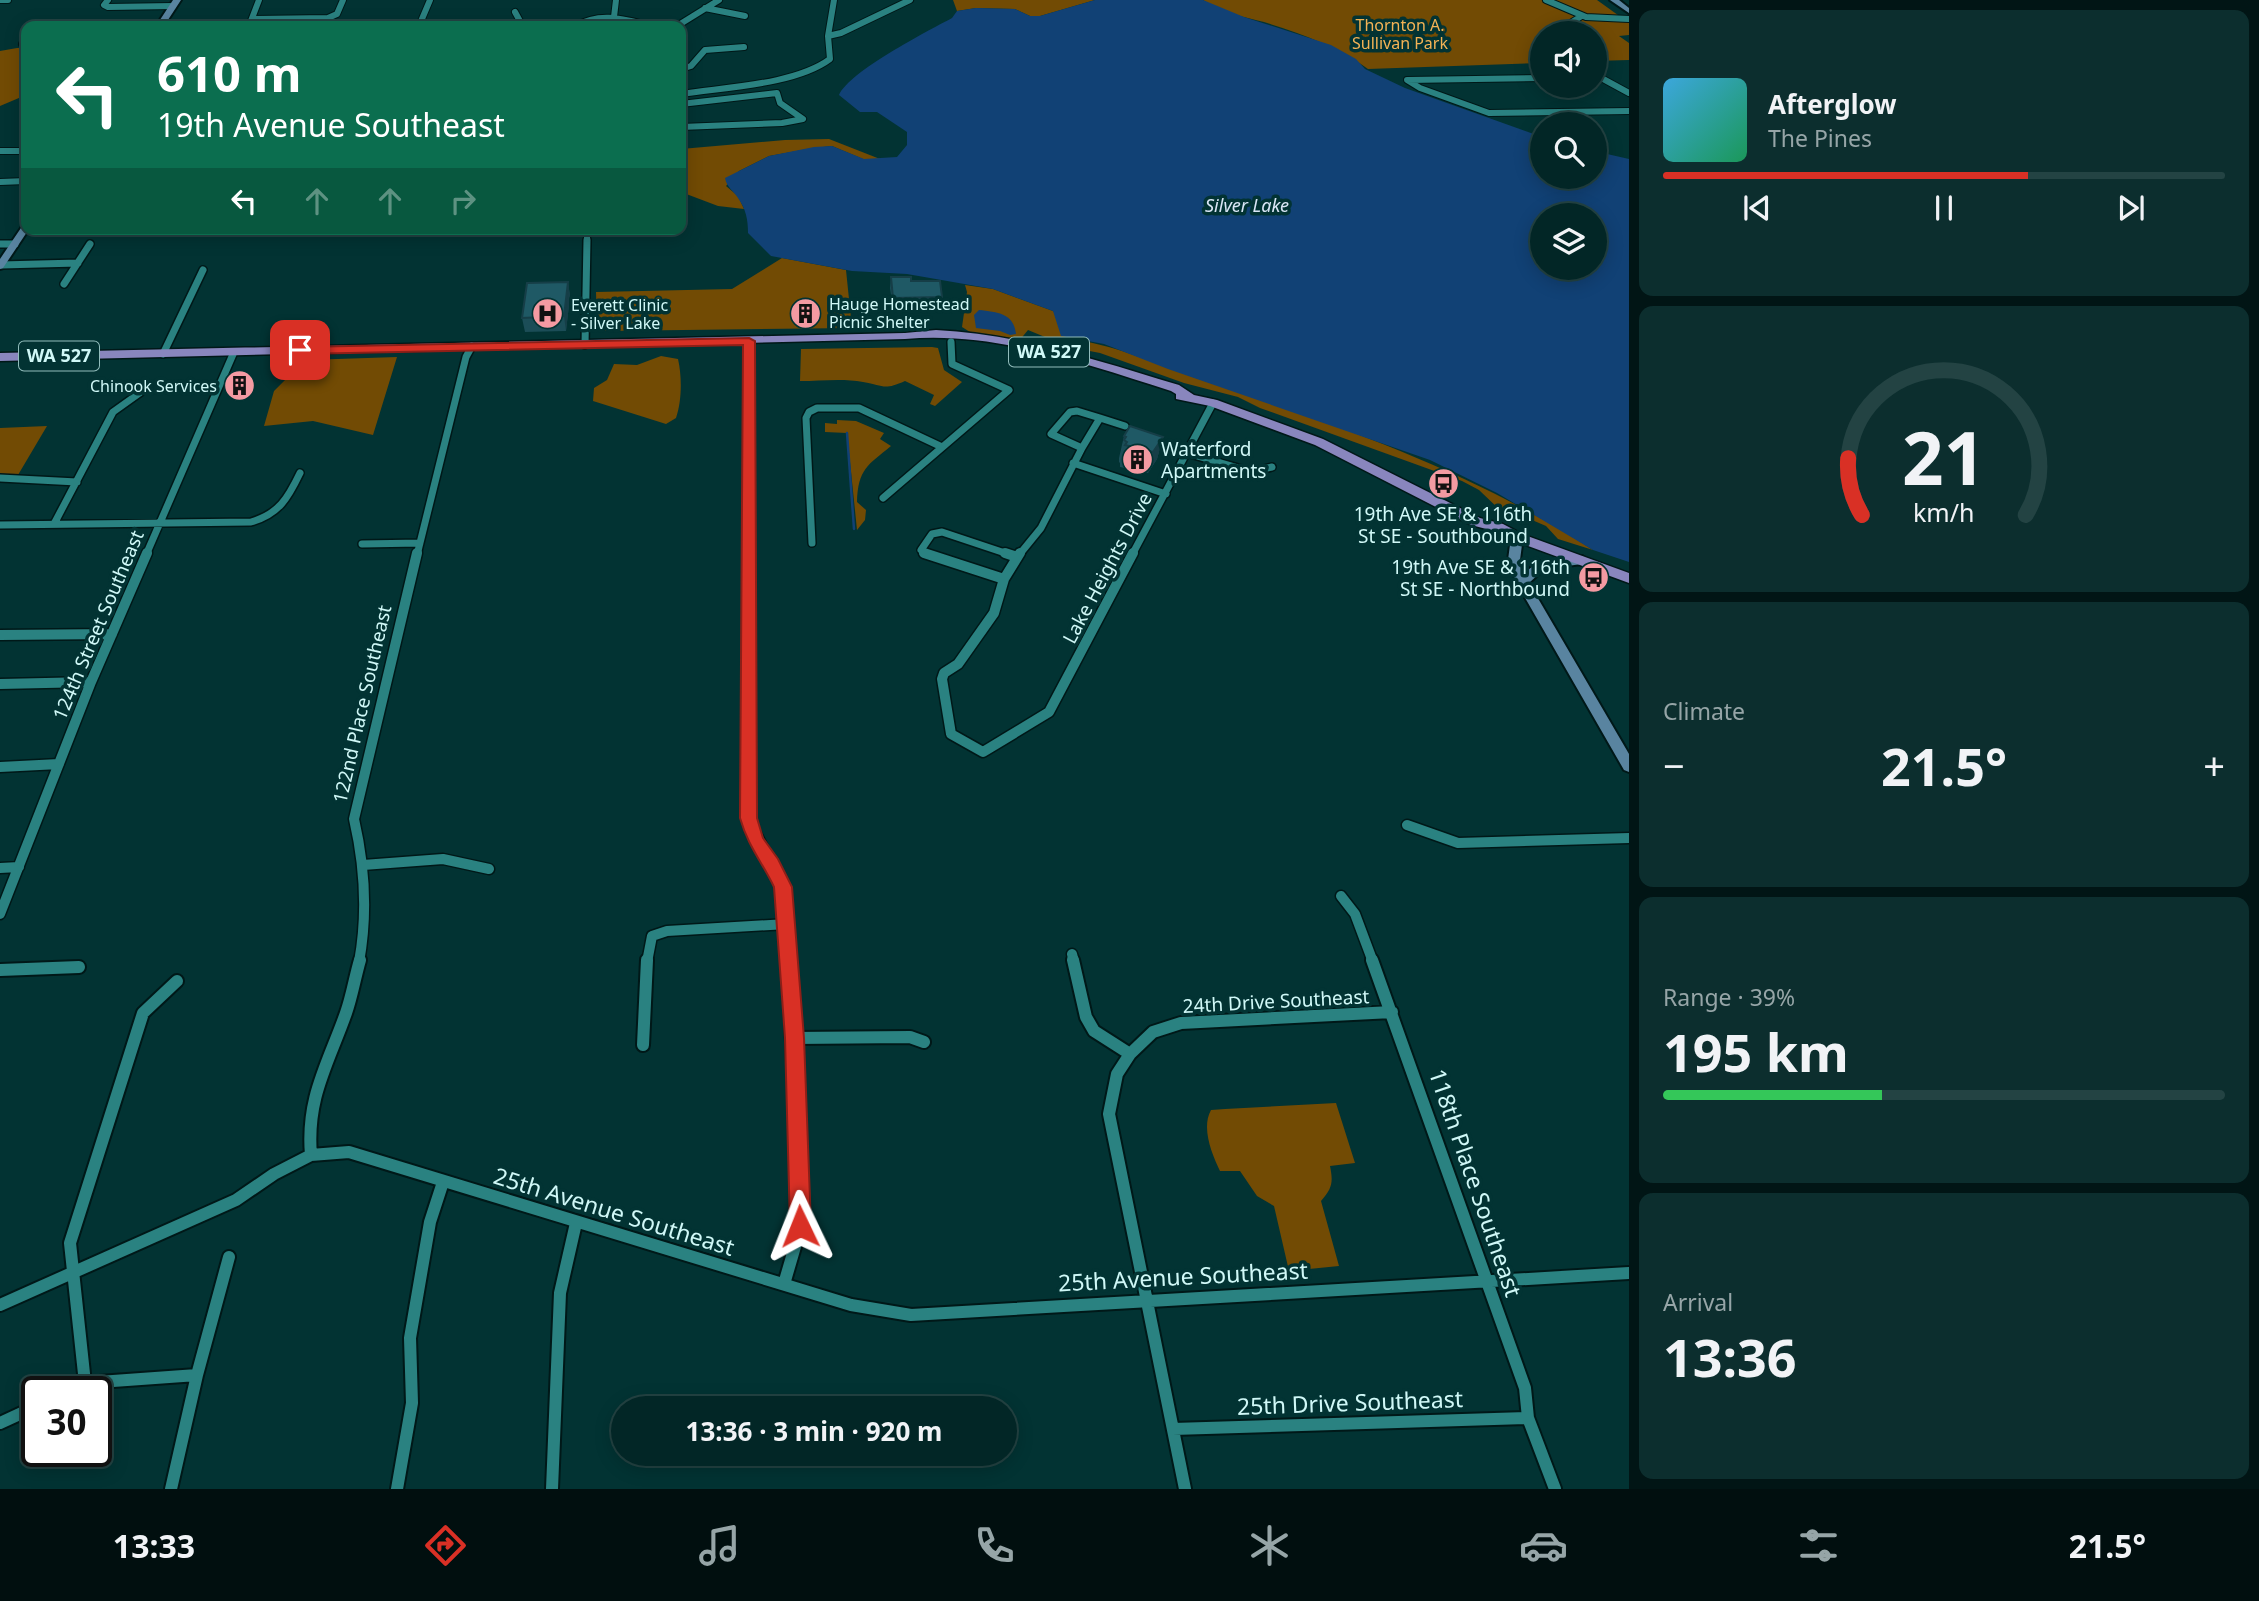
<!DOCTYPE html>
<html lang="en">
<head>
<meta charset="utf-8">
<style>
  :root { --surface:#022626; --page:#0c2e2e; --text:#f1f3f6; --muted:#96a5a7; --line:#234343; --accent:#d93025 }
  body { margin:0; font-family:"Noto Sans",sans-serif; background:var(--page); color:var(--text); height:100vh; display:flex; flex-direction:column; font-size:26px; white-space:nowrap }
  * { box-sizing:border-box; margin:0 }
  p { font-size:23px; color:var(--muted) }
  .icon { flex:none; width:38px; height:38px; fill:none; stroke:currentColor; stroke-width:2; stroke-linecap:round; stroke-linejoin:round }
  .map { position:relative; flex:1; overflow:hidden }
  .drawer { display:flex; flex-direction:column; gap:10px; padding:10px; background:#011515; width:630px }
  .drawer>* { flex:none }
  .banner { position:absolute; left:21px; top:21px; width:665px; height:214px; border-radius:14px; box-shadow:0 4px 18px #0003,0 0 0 2px var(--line); background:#0b6e4f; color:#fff; overflow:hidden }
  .buttons { position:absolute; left:1530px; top:21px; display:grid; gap:14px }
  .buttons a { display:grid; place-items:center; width:77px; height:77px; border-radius:50%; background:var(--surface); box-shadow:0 4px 18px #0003,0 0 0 2px var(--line); font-size:35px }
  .speed { position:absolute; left:21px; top:1376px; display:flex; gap:14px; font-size:35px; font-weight:700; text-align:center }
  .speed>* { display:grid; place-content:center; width:91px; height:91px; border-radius:50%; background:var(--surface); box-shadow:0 4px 18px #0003,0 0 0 2px var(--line); line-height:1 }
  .speed .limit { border:4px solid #111; border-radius:10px; background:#fff; color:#111 }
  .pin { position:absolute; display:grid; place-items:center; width:60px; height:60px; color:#fff; margin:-30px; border-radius:14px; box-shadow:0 4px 10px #0006 }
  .me { position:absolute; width:77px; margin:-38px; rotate:358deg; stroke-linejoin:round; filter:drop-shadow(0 0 5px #0008) }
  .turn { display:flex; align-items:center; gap:24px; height:147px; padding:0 21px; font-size:32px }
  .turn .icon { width:91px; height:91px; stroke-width:2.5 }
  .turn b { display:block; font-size:49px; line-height:60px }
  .lanes { display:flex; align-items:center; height:66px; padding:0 21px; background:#0003; justify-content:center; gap:35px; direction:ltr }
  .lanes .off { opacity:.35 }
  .big { font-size:52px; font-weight:700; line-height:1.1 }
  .drawer .tile { flex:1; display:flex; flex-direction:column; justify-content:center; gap:10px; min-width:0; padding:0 24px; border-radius:14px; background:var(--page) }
  .drawer .dial { align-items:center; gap:0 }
  .dial svg { height:182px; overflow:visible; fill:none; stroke:var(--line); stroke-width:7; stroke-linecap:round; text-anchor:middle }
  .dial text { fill:var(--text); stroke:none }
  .song { display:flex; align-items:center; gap:21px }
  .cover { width:84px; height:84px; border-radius:10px; background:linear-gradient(135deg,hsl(200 70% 55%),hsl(150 70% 35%)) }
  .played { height:7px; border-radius:4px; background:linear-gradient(90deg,var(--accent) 65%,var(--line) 65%) }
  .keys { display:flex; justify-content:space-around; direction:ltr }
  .heat { display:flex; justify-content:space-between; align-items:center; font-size:38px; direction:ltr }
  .charge { height:10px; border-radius:5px; background:linear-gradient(90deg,#34c759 39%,var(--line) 0) }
  .trip { position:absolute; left:611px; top:1396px; width:406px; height:70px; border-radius:35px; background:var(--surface); box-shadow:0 4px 18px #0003,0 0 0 2px var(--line); font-weight:700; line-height:70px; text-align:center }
  .menu { display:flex; height:112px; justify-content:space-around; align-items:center; background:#010f0f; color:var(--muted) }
  .menu .icon { width:49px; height:49px }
  .menu .on { color:var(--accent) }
  .menu b { font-size:32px; color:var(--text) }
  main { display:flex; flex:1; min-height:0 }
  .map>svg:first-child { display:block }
</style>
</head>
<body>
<main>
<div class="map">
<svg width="1629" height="1489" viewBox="0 0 1629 1489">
  <rect width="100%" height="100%" fill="#023333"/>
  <path fill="#724b04" d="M953,0H1095L1040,16H1030L1015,9L976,8L957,11Z
    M1203,0H1597L1629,23V35L1619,36L1629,43V60L1594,61V33H1542V63L1368,69C1337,46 1302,34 1264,22C1245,17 1220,13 1203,0Z
    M17,48H26V95L0,106V51Z
    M829,139L880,159H863L832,146L814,148L769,156L739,171L726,186L738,196L744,209L718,206L681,192V149L785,140Z
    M782,258L846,270L852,328L604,331L597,328L596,292L732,289Z
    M965,285L993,289L1053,311L1075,340C1120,346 1159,366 1202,380C1338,425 1472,471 1593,550L1558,539L1546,526L1525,517L1502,512L1479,490L1462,481L1260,408L1238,397L1184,383L1100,353L1069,347L1028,330L1019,341L970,332L962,327L967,292Z
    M932,347L938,348L944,370L962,382L935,406L930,404L934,395L905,381C883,391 883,385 863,382C843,378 820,381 800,381L801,349Z
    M661,356L678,359C682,376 682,401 676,418L666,424L593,401L594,388L607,380L614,364L637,365Z
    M397,357L373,435L313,421L264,426L274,391L289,376L277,361Z
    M837,420L856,421L884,433L880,439L891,446C868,465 858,469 857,502L866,510L865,520L857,530L847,433L825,432V423L837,424Z
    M47,426L18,475L0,474V428Z
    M1336,1103L1355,1163L1330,1166C1333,1181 1333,1188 1321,1201L1339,1266L1289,1271L1274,1206L1257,1196L1240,1171H1220C1212,1154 1201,1128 1211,1110L1225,1109Z"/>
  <path fill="#114175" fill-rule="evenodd" d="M1095,0H1203L1244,17L1331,45L1356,59L1365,69L1405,88L1542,137V177H1594V151L1629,159V562L1593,550L1497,493L1430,460L1168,369L1104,344L1061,336L1053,311L993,289L907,274L852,271L771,256L748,233C748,220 746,209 738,198C733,190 727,188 725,178L769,156L814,147L832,146L864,159L897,157L907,145V132L877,112H860L839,95C850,71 926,32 952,18L957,11L976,8L1015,9L1030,16H1040ZM1542,215H1594V268H1542Z
    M979,310C997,312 1014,313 1016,334L1010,335L1000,331L976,328L974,315Z"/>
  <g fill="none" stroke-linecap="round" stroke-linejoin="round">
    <path stroke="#114175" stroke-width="2.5" d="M847,433L854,529"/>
    <defs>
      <path id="street-far3" d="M0,0H8
        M108,0L104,5L108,7L173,6
        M1546,0L1586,17L1629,19
        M705,8L745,16
        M515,12L521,23L534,26
        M614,17L616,0
        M253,19L328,18L337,14L343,0
        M249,26L259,0
        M419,26L430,0
        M576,26C601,11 626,20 653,26
        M677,26L719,0
        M1570,33L1569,24L1580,17
        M828,36L834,0
        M22,44L26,45
        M681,69L691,66L705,50L744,47
        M1594,74L1629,93
        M1542,78L1407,80L1420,88L1489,113L1629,111
        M681,94C724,87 795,85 830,59L828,36L841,33L910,0
        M681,104L777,93L780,103L803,119L782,123L681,127
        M0,151H26
        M0,182L26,181
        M587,242V229"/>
      <path id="street-far2" d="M0,244H15
        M1,265L78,263
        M64,284L90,244
        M585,345L587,240
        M163,354L203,270
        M1077,411L1100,418L1082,448L1051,434L1070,412Z
        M1100,418L1125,426
        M1187,453L1252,472L1272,467
        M1073,463L1166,494
        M0,478L77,482
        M883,498L1009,390L952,364L951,342
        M54,524L113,412L141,392
        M0,525L251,522C279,514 288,498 300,473
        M812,543L806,418L809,412L817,408H859L942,447
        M362,544L420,543
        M146,555L234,352
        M417,555L466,357L472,346
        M749,555V341
        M928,555L921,550L932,534L942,532L1011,555
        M1019,555L1041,528L1082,448
        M1132,555L1213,403"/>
      <path id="street-far1" d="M749,553L748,818L783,887L788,962
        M924,553L1004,579
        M1005,553L1017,557
        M1020,553L1004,579L994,613L958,664L944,673L942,679L951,734L983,752L1049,712L1133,553
        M0,635L112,634
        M0,684L91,682
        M0,767L59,764
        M1407,825L1458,843L1629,838
        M363,865L443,859L489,869
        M0,868L19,867
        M1341,896L1355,914L1373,962
        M0,914L91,682L147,553
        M1072,954L1074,962
        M359,962C368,913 365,867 354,819L417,553
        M647,962L652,936L667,931L787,924"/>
      <path id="street" d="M1073,960L1086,1017L1094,1031L1130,1054L1117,1074L1109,1114L1185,1489
        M1372,960L1525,1388L1528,1418L1555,1489
        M0,970L79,967
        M794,1038L910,1037L924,1042
        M643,1045L647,960
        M1130,1054L1153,1032L1181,1023L1392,1012
        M311,1155C306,1098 328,1064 346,1013C352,996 355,977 360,960
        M784,1284L801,1226L788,960
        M0,1305L236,1200L274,1174L311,1155L349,1152L851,1305L911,1315L1629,1273
        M85,1383L70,1243L143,1013L177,981
        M67,1391L85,1383L197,1375
        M0,1423L37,1406
        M1173,1429L1528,1418
        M171,1489L197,1375L229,1257
        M397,1489L412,1403L410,1338L430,1222L443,1182
        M552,1489L560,1293L576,1223"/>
      <path id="secondary" d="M173,0H181L164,26H156Z
        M1610,0H1619L1629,8V13Z
        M26,224V229H29L3,268L0,269V259L23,225Z
        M1517,533L1523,537L1520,560L1525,573L1537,562L1582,556L1588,560L1582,564L1544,569L1529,583L1629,754V772L1624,770L1516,582L1508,560L1511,537Z"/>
      <path id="primary" d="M936,330C1020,334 1099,361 1179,385L1194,395L1217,400L1323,439L1480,518L1503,524L1522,534L1629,573V583L1512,540L1494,531L1471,525L1315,445L1210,406L1176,399V394L1171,391C1084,364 997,331 905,339L0,361V353L905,333Z"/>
    </defs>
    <use href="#street-far3" stroke="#001818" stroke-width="8"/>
    <use href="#street-far2" stroke="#001818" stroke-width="10"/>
    <use href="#street-far1" stroke="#001818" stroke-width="13"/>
    <use href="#street" stroke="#001818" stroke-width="16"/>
    <use href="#secondary" stroke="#001818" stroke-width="4"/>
    <use href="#primary" stroke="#001818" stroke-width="3"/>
    <use href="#street-far3" stroke="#2a8281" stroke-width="6"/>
    <use href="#street-far2" stroke="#2a8281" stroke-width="7"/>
    <use href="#street-far1" stroke="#2a8281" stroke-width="10"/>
    <use href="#street" stroke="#2a8281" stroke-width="12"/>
    <use href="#secondary" fill="#5984a0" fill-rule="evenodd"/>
    <use href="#primary" fill="#8986be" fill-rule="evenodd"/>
  </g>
  <path fill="#1b4d57" d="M891,277L911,281L942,297L941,308H893L890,288Z
    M568,282L570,296L566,331L525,332L522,318Z
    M244,380L245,383L241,393L229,394L228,390Z
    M1124,436L1163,437L1157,459L1148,473L1120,467V463L1119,462V458Z"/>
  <path fill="#163e47" d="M568,282L570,296L566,331L564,316Z
    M244,380L245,383L241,393L240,390Z
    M1163,437L1157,459L1148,473L1153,452Z"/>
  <path fill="#1f5965" stroke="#163e47" stroke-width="2" d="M891,277H911V281H940L942,297L893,298Z
    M568,282L564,316L522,318L527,283Z
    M232,380H244L240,390H228Z
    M1130,426L1163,437L1153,452L1125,445L1127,442L1124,440L1126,437L1124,436Z"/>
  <path fill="#d93025" stroke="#8d1f18" stroke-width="2" d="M749,338L755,341L757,818L763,838L778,859L792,887L804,1038L811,1226L808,1234L800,1237L793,1234L790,1226L785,1038L774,887C762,862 748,846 740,818L743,345L300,354L294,350L300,347Z"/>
  <defs>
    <symbol id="building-disc" viewBox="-11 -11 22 22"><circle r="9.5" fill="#f49aa2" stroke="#023333"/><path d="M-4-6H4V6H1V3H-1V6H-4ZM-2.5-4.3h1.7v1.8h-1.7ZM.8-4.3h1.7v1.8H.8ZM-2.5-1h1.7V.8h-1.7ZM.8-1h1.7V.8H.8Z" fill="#111"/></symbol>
    <symbol id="hospital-disc" viewBox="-11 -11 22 22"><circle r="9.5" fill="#f49aa2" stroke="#023333"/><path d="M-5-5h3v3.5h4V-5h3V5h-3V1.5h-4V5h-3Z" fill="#111"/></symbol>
    <symbol id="bus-disc" viewBox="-11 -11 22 22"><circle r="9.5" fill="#f49aa2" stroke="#023333"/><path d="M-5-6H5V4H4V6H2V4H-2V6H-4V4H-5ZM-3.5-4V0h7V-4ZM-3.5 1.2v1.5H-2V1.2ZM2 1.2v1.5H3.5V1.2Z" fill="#111"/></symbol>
  </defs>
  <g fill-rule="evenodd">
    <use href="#building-disc" x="788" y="296" width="35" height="35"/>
    <use href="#hospital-disc" x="530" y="296" width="35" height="35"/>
    <use href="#building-disc" x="222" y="368" width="35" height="35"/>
    <use href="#building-disc" x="1120" y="442" width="35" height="35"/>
    <use href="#bus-disc" x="1426" y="466" width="35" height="35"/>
    <use href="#bus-disc" x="1576" y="560" width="35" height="35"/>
  </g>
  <g text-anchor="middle" stroke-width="7" stroke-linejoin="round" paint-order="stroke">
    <g font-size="16" fill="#f4b355" stroke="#023333">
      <text x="1400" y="31">Thornton A.<tspan x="1400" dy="18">Sullivan Park</tspan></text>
    </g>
    <g font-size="16" fill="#d0f8f7" stroke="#023333" text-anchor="start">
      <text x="829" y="310">Hauge Homestead<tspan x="829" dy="18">Picnic Shelter</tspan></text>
      <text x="571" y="311">Everett Clinic<tspan x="571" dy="18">- Silver Lake</tspan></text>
      <text x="217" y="392" text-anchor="end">Chinook Services</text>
    </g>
    <g font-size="18" font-style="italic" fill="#d9e6f6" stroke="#023333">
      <text x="1247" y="212">Silver Lake</text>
    </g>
    <g fill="#023333" stroke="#92bdbc" stroke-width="2">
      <rect x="1009" y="337.5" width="80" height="29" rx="5"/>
      <rect x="19" y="341.5" width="80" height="29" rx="5"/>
    </g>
    <g font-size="18" font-weight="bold" fill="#d0f8f7">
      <text x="1049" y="358">WA 527</text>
      <text x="59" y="362">WA 527</text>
    </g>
    <g font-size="19" fill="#d0f8f7" stroke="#023333" text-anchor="start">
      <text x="1161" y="456">Waterford<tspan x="1161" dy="22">Apartments</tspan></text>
      <text x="1443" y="521" text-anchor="middle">19th Ave SE &amp; 116th<tspan x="1443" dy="22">St SE - Southbound</tspan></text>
      <text x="1570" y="574" text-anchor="end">19th Ave SE &amp; 116th<tspan x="1570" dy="22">St SE - Northbound</tspan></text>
    </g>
    <g font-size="19" fill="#d0f8f7" stroke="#023333">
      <text transform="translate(1107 568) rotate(-62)" y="7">Lake Heights Drive</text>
      <text transform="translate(98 625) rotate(-67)" y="7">124th Street Southeast</text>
      <text transform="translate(362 704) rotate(-77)" y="7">122nd Place Southeast</text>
      <text transform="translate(1276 1001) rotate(-3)" y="7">24th Drive Southeast</text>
    </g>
    <g font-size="23" fill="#d0f8f7" stroke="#023333">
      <text transform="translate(1475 1183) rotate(71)" y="8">118th Place Southeast</text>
      <text transform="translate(614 1212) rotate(17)" y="8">25th Avenue Southeast</text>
      <text transform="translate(1183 1277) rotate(-3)" y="8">25th Avenue Southeast</text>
      <text transform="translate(1350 1403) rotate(-2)" y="8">25th Drive Southeast</text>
    </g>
  </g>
</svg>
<div class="buttons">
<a><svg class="icon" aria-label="sound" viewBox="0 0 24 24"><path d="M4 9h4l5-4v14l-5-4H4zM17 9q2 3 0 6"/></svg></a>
<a><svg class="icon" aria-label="search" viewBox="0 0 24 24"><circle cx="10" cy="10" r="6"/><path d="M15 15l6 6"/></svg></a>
<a><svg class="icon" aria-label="layers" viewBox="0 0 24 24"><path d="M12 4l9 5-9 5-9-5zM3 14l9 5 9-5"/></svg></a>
</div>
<div class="speed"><div class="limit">30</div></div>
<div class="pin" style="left:300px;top:350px;background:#d93025"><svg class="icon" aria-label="arrive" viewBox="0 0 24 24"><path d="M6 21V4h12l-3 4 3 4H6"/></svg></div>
<svg class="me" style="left:800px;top:1226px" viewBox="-20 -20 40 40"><path d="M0-17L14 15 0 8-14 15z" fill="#d93025" stroke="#fff" stroke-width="4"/></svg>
<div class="trip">13:36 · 3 min · 920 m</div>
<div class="banner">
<div class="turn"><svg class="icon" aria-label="left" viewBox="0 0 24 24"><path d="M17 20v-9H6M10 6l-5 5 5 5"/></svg><div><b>610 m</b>19th Avenue Southeast</div></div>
<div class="lanes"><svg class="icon" aria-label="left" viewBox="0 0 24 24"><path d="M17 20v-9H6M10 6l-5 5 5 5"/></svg><svg class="icon off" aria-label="ahead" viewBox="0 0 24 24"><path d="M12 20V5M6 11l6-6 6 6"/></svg><svg class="icon off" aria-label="ahead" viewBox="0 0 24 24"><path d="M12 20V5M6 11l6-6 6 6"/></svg><svg class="icon off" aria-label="right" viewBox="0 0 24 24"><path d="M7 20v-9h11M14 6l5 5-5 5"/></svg></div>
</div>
</div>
<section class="drawer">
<div class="tile">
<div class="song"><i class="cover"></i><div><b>Afterglow</b><p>The Pines</p></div></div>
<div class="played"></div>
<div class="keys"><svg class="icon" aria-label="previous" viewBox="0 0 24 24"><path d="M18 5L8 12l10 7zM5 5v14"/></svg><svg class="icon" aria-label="pause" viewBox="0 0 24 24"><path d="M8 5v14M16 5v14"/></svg><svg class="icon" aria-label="next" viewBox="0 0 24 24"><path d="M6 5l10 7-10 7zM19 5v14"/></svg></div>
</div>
<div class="tile dial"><svg viewBox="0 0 100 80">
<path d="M14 69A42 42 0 1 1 86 69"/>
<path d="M14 69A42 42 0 0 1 8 44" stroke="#d93025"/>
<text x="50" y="56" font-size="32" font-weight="700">21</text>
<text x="50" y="72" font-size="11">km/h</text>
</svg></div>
<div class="tile"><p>Climate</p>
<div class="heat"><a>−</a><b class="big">21.5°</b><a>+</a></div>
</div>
<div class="tile"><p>Range · 39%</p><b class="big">195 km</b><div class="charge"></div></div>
<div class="tile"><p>Arrival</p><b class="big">13:36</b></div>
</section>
</main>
<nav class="menu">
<b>13:33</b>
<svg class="icon on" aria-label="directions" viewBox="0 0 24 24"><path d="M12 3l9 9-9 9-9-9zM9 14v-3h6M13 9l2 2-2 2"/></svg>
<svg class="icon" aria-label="music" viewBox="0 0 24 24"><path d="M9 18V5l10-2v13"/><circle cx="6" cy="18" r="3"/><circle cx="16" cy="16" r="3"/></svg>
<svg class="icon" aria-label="phone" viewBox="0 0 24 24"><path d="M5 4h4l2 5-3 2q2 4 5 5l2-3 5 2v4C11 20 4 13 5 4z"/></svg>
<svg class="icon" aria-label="climate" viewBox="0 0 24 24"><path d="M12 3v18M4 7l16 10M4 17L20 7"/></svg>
<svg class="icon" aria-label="car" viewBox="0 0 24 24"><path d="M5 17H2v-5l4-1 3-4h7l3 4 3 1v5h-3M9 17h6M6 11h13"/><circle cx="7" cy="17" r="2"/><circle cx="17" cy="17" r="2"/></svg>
<svg class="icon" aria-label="filters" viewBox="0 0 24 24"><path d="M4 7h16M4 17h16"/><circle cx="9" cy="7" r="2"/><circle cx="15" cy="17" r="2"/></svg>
<b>21.5°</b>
</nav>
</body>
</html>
